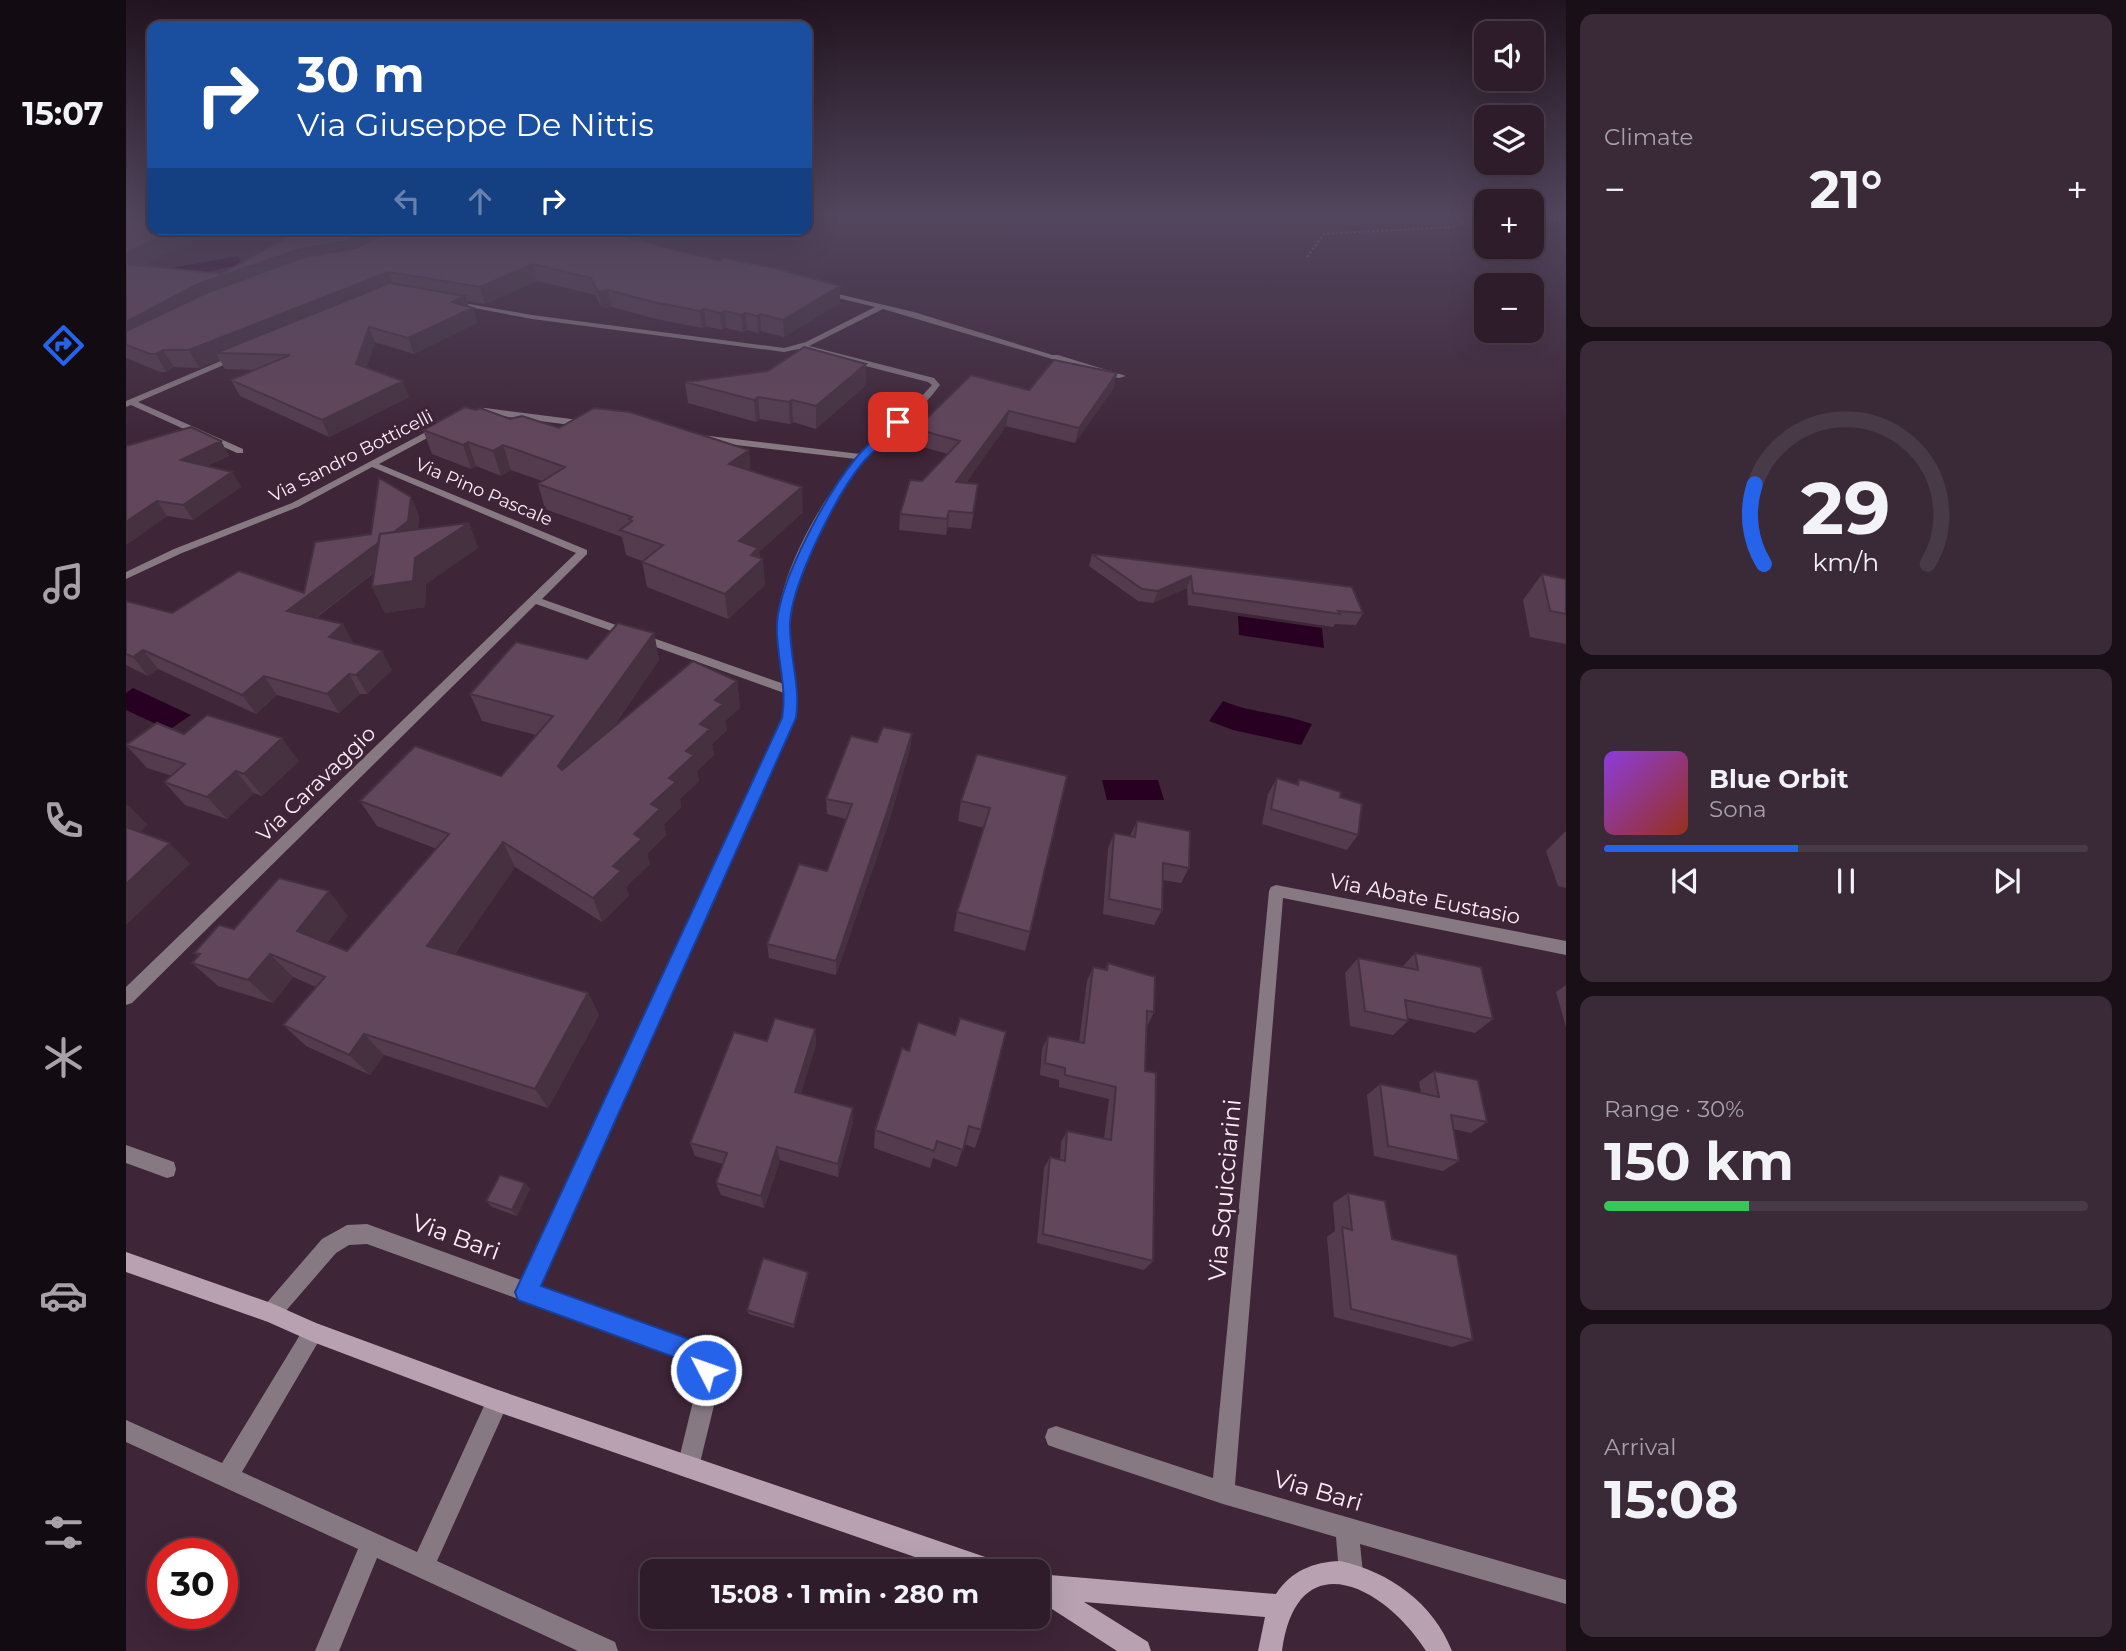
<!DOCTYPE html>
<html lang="en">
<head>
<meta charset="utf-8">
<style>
  :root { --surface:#2e1c2a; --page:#3a2936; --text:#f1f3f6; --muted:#a7a1a8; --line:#493a47; --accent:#2563eb }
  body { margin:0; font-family:Montserrat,sans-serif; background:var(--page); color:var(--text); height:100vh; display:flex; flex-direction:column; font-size:26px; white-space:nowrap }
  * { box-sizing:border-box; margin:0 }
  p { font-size:23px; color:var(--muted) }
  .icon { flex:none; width:38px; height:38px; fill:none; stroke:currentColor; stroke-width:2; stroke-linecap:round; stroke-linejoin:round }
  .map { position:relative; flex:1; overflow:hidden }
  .details { display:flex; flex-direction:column; gap:14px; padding:14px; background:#190f17; width:560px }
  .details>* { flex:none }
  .hud { position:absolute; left:21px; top:21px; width:665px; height:214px; border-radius:14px; box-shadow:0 7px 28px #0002,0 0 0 2px var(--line); background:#1a4fa0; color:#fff; overflow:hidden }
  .buttons { position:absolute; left:1348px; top:21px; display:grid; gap:14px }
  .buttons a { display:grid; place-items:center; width:70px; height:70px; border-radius:14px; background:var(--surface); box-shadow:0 7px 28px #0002,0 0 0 2px var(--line); font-size:35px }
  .speed { position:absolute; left:21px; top:1538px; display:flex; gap:14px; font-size:35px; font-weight:700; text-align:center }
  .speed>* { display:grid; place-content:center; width:91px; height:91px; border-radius:50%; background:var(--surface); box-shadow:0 7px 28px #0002,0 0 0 2px var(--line); line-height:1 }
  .speed .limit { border:10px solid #d22; background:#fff; color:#111 }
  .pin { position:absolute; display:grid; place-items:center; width:60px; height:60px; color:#fff; margin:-30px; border-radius:14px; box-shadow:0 4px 10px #0006 }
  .me { position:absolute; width:77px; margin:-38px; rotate:311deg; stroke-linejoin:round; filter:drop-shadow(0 0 5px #0008) }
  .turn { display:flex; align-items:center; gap:24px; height:147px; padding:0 35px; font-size:32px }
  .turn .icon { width:91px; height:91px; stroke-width:2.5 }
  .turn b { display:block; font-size:49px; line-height:60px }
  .lanes { display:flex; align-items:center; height:66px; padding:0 35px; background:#0003; justify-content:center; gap:35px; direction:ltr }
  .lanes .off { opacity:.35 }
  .big { font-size:52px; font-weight:700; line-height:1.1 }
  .details .card { flex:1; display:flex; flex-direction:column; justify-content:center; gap:10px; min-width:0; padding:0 24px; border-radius:14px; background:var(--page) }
  .details .dial { align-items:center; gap:0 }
  .dial svg { height:182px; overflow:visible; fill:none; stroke:var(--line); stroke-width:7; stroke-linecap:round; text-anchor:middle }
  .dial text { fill:var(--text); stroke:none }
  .song { display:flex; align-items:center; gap:21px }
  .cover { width:84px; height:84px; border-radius:10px; background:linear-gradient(135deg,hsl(270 70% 55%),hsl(10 70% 35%)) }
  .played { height:7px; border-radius:4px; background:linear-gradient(90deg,var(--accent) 40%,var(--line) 40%) }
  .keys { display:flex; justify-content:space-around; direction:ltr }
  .heat { display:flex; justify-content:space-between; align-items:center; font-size:38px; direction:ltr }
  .charge { height:10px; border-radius:5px; background:linear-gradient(90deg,#34c759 30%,var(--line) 0) }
  .trip { position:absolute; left:514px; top:1559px; width:410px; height:70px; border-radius:14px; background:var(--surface); box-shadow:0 7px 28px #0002,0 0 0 2px var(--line); font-weight:700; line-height:70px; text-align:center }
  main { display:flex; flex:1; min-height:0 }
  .tab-bar { display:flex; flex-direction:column; width:126px; justify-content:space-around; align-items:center; background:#120b11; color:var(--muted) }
  .tab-bar .icon { width:49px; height:49px }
  .tab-bar .selected { color:var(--accent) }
  .tab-bar b { font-size:32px; color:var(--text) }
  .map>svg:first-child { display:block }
</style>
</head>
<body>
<main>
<nav class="tab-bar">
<b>15:07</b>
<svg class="icon selected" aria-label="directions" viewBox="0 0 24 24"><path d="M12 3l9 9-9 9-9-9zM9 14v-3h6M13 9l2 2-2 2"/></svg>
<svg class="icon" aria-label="music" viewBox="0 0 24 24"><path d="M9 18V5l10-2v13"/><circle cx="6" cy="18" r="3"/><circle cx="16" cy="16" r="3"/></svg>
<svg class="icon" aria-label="phone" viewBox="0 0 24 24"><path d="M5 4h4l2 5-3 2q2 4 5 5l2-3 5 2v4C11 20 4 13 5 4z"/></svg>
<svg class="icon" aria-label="climate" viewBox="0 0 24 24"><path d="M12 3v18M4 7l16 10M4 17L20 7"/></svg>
<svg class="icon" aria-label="car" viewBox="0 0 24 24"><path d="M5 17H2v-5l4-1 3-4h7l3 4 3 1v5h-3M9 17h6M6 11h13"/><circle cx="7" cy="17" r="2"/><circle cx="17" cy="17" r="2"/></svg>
<svg class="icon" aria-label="filters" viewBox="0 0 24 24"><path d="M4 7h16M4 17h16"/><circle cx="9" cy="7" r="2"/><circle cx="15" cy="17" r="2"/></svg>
</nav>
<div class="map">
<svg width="1440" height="1651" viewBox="0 0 1440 1651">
  <rect width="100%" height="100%" fill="#3e2538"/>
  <path fill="#280021" d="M112,256L116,265L48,278L45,268Z
    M1112,616L1196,628L1198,648L1113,635Z
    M7,688L65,715L43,730L0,710V693Z
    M1097,701C1125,713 1157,713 1186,724L1175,745L1107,730L1083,721Z
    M976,780H1032L1038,800H981Z"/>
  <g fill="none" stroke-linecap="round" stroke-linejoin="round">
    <path stroke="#887282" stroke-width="2" stroke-dasharray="2.5 2" stroke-linecap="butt" d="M1405,218L1440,220
      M1181,257L1198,234L1325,227L1360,216"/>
    <path fill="#867982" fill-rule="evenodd" d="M926,355H932L1000,376L993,378L926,359Z
      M0,1145L48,1162L50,1169L48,1176L41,1178L0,1163Z"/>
    <path fill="#867982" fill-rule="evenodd" d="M695,290L788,312L933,357L926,359L757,309L683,346L808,378L814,385C794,413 766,432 742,456C711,488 668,568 664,612C661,648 673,682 669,718L413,1286L569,1343L587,1363L593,1385L573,1467L570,1475L562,1478L554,1475L551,1467L571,1385L570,1375L555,1358L241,1244L223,1245L210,1253L152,1320L145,1323L138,1320L135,1313L138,1306L196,1239L221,1225L241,1224L395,1280L657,718L658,693L410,604L6,1003L0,1005V987L450,553L246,467L172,507L56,553L0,579V572L48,549L166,503L315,424L318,425V429L253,464L461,550V554L416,599L658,684C656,661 651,637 653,613C657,567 699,494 730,459L575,441L571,438L575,435L734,454L783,410L806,385L802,382L673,349L658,352L406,319L322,303L326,301L406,315L658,348L680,342L749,307L695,294Z
      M109,355L116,357L12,402L117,449V453H111L5,405L0,407V401Z
      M359,408L461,421L465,424L461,427L359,414L345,415L341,412Z
      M1150,885L1440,941V955L1157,898L1109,1485L1440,1580V1604L1234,1544L1237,1573L1233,1581L1225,1585L1217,1581L1213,1573L1210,1537L1097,1504L930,1448L922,1445L919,1437L922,1429L930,1426L1087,1478L1143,891L1145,887Z
      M187,1322L194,1325L197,1332L194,1339L116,1472L291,1552L364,1393L372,1390L380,1393L383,1401L311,1561L489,1642L492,1651H452L251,1558L213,1651H189L232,1549L0,1442V1420L96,1463L180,1325Z"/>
    <path fill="#b8a2b2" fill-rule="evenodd" d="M0,1252L145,1303L190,1323L372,1390L868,1560L876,1564L880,1572H832L372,1412L187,1342L142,1322L0,1272Z
      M1214,1561C1264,1572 1307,1603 1326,1651H1300C1259,1586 1171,1540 1156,1651H1132L1139,1617L958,1602L1022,1642L1025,1651H991L912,1600V1574L1150,1594C1165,1571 1187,1562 1214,1561Z"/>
  </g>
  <path fill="#543c4e" d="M0,215H26V229H93L84,232L17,265L95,274L173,231L154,229H495L509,233L510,240L714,303L658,337L635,331L632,333L621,330L617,332L600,328L596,330L580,326L576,328L530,319L486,307L476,308L469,295L411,281L359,304L341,301L343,307L347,308L351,323L288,354L249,342L240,368L283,397L203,437L114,396L105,380L130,370L99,369L94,360L73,368L48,367L40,372H34L0,358Z
    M740,364V385L690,429L667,422L664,424L634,419L630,422L562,403L559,382Z
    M991,373L987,389L949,443L880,426L840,483L850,500L845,529L822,527L820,535L773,530L774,514L822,454L789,445L790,429L903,390Z
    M350,410L625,471L677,512L633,552L639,585L602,619L521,587L516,561L500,555L496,537L419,509L412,484L416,481L385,470L375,476L350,466L345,469L306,454L297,430Z
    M95,441L103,456L81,466L106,472L115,487L67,520L41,516L0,545V446Z
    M285,497L293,516L292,529L343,523L352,548L300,584L299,607L259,613L246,587L248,573L190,618L266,670L241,694H234L213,713L151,695L130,714L32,669L22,676L0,665V601L46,613L178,593L245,534Z
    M966,554L1237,613L1230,625L1209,624L1207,627L1062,605L1061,588L1027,603L1012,601L963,566Z
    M1416,574L1440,579V644L1404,637L1397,600Z
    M528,633L533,660L486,729L611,681L614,708L599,721L601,730L586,744L588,755L571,771L573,781L554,799L555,807L538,824L540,835L521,854L524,864L500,887L503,895L476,922L389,867L329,954L462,993L473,1015L422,1108L258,1055L244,1075L180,1046L157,1025L190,987L167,977L147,1003L92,986L66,963L72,956L68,953L108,929L222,916L201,943L221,951L311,849L251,826L234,801L375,776L410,735L356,721L344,694L461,659Z
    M786,733L784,749L761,828L710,975L643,958L641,944L701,871L720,819L701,814L700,799L751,742Z
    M58,734L173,761L136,796L128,793L101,819L59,805L38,782L46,776L21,768L0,745Z
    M851,754L904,932L899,951L828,931L831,912L858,828L832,821L835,801Z
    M1151,778L1170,784L1173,779L1214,797L1232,835L1221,850L1136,824L1142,794Z
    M1011,821L1063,868L1055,883L1037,880L1036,910L1028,925L977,914L982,849L988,833L1004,836Z
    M1440,831V888L1432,886L1420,851Z
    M1289,953L1367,1019L1349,1033L1282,1018V1021L1267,1035L1224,1026L1219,973L1232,958L1276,967Z
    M982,963L1028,1012L1021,1026L1019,1071L1027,1261L1018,1270L911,1243L918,1168L924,1157L934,1160L935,1142L941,1131L978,1139L983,1099L933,1087V1080L914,1075L916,1049L922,1036L953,1042L961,981L967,967L979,969Z
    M1440,985V1027L1430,992Z
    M689,1029L690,1045L675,1093L727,1122L712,1177L654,1160L638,1208L595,1195L590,1183L597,1164L569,1156L564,1143L641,1041Z
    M776,1048L855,1130L849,1148L838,1144L831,1167L807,1158L804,1168L748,1148L749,1130Z
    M1308,1071L1361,1122L1345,1133L1327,1129L1333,1161L1317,1171L1248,1156L1241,1095L1254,1084L1295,1093L1293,1082Z
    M399,1183L404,1189L391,1216L366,1207L360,1201Z
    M1222,1193L1266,1239L1347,1340L1326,1347L1208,1317L1201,1237L1209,1231L1207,1203Z
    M682,1276L668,1328L623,1314L621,1310Z"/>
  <path fill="#453140" d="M0,215H20L25,224L0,233Z
    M50,229H93L84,232L0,274V253Z
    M247,229H285L0,345V322L72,284L174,249Z
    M509,233L511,249L500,237Z
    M407,264L411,281L359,304L354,287Z
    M262,272L268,288L90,353L94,360L73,368L63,350Z
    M714,286V303L658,337L657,320Z
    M482,290L486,307L476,308L472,292Z
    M339,296L344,310L347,308L351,323L288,354L282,338L326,302Z
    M578,309L580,326L576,328L574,311Z
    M599,311L600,328L596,330L594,313Z
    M619,313L621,330L617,332L615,315Z
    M634,314L635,331L632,333L631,316Z
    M243,327L249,342L236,380L230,364Z
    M37,350L48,367L40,372L30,354Z
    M740,364V385L690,429V406Z
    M991,373L987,389L949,443L953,428Z
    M277,381L283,397L203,437L196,420Z
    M632,397L634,419L630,422L628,400Z
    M666,400L667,422L664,424L663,402Z
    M883,411L880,426L829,498L830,482Z
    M95,441L103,456L64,474L55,460Z
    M342,442L350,466L345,469L337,445Z
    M377,445L385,470L375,476L367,451Z
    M623,450L625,474L603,464Z
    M106,472L115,487L67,520L57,505Z
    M676,487L677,512L633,552L634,562L637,559L639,585L602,619L599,594L613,541Z
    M285,497L293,516L290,540L173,630L161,611Z
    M31,501L41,516L0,545V522Z
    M823,511L822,527L820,535L821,519Z
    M343,523L352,548L300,584L299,607L259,613L246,587Z
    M1065,576L1061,588L1027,603L1032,591Z
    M217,624L228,644L203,637Z
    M528,633L533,660L442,792L432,766Z
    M17,650L32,669L22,676L7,657Z
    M256,651L266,670L241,694L230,675Z
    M223,674L234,694L213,713L201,694Z
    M138,676L151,695L130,714L116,695Z
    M611,681L614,708L599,721L601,730L586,744L588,755L571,771L573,781L554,799L555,807L538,824L540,835L521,854L524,864L500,887L503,895L476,922L467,898L508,834L525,804L560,751L574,724L589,700Z
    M786,733L784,749L761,828L710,975V961Z
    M156,738L173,761L136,796L118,774Z
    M110,771L128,793L101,819L81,797Z
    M2,805L22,825L3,841L0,838V806Z
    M377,842L389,867L318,969L301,946Z
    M44,843L64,864L0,925V884Z
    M203,891L222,916L192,954L171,931Z
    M144,954L167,977L147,1003L122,980Z
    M462,993L473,1015L422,1108L409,1089Z
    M689,1029L690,1045L671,1106L669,1092Z
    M238,1034L258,1055L244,1075L223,1055Z
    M727,1108V1122L712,1177V1164Z
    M651,1147L654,1160L638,1208L635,1196Z
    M399,1183L404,1189L391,1216L386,1210Z
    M682,1272V1276L668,1328V1325Z"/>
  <path fill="#62465b" stroke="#453140" stroke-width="2" d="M22,215H26V229H50L0,253V223Z
    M176,229H247L223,241L174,249L72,284L0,322V264L95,274Z
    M269,229H495L509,233L500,237L594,261L598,258L652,269L714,286L657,320L634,314L631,316L619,313L615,315L599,311L594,313L578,309L574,311L527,302L482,290L472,292L465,278L407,264L354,287L262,272L63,350H37L30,354H24L0,345V331L80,293L179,257L229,248Z
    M264,283L339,296L326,302L347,308L282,338L243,327L230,364L277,381L196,420L105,380L164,355L90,353Z
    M678,347L740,364L690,406L666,400L663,402L632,397L628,400L559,382L642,371Z
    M928,360L991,373L953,428L883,411L830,482L852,484L847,513L823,511L821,519L774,514L784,480L796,481L834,441L790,429L845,375L903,390Z
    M339,407L350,410L354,408L384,419L396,416L433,428L468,408L504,412L623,450L603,464L676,487L613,541L632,548L625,555L637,559L599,594L516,562L537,545L494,530L506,521L503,519L506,517L412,484L439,467L377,445L367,451L342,442L337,445L297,430Z
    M65,427L95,441L55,460L106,472L57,505L31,501L0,522V446Z
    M253,478L285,497L282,521L268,532L254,534L252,543L161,611L217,624L203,637L256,651L230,675L223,674L201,694L138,676L116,695L17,650L7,657L0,654V601L46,613L113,571L178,593L189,542L245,534Z
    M343,523L289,558L287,581L246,587L254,534Z
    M966,554L1226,587L1237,613L1212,611L1214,614L1067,593L1065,576L1032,591L1016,589Z
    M1416,574L1440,579V614L1424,611Z
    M492,623L528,633L432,766L436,770L567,661L611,681L589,700L597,704L574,724L584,729L560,751L568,755L543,778L550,782L525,804L534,809L508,834L516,839L487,866L495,871L467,898L377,842L301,946L462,993L409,1089L238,1034L223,1055L157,1025L199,977L144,954L122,980L66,963L74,954L68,953L93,925L108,929L153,878L203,891L171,931L221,951L323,834L234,801L289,746L375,776L427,716L344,694L390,642L461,659Z
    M81,715L156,738L118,774L110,771L81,797L38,782L59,764L0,745L31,723L58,734Z
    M757,727L786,733L761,812L710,961L641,944L673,864L701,871L726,804L700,799L725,736L751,742Z
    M851,754L941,776L904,932L831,912L864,808L835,801Z
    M1151,778L1172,785L1173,779L1215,792L1214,797L1236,804L1232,835L1145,809Z
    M1011,821L1064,831L1063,868L1037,863L1036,910L983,899L988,833L1009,837Z
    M0,827L44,843L0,884Z
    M1289,953L1355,967L1367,1019L1279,1000L1282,1021L1239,1011L1232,958L1292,970Z
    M982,963L1029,977L1028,1012L1021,1011L1019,1071L1030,1073L1027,1261L917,1234L924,1157L939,1161L941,1131L985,1140L990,1087L939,1075V1068L919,1063L922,1036L958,1043L967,967L981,970Z
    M649,1018L689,1029L669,1092L727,1108L712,1164L651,1147L635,1196L590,1183L601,1153L564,1143L608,1032L641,1041Z
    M834,1018L880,1032L855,1130L843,1126L837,1150L811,1141L808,1151L749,1130L776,1048L783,1051L792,1022L829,1035Z
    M1308,1071L1352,1080L1361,1122L1325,1115L1333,1161L1262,1146L1254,1084L1313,1097Z
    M374,1175L399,1183L386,1210L360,1201Z
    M1222,1193L1259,1201L1266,1239L1331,1255L1347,1340L1225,1309L1216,1227L1226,1230Z
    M637,1258L682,1272L668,1325L621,1310Z"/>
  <linearGradient id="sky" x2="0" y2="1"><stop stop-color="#22141f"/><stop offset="0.48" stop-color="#52465e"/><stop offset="1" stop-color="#52465e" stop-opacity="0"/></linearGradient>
  <rect width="1440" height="446" fill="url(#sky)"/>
  <path fill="#2563eb" stroke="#184099" stroke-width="2" d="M769,420L777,422C766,436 751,447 739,460C712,491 666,582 664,623C663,655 675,687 670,718L415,1286L571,1342L588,1361L592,1370L588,1378L580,1382L571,1378L554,1359L400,1303L392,1300L389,1292L656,718C662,686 649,654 651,622C655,577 701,493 730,458C741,444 756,433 769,420Z"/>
  <g text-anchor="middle" stroke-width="7" stroke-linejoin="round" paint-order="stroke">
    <g font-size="18" fill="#feedf9" stroke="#3e2538">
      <text transform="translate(225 456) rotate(-27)" y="6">Via Sandro Botticelli</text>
      <text transform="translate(358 492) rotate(23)" y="6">Via Pino Pascale</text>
    </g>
    <g font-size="21" fill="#feedf9" stroke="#3e2538">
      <text transform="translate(190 784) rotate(-44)" y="7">Via Caravaggio</text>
      <text transform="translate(1299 899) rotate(11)" y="7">Via Abate Eustasio</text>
    </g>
    <g font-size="24" fill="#feedf9" stroke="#3e2538">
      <text transform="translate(1099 1190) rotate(-85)" y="8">Via Squicciarini</text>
      <text transform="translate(330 1237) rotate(20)" y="8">Via Bari</text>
      <text transform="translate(1192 1491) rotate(16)" y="8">Via Bari</text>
    </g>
  </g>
</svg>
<div class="buttons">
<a><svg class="icon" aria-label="sound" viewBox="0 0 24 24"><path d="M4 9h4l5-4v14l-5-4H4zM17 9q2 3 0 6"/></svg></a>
<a><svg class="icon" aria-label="layers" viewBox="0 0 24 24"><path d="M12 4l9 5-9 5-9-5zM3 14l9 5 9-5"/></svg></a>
<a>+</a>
<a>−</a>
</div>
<div class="speed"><div class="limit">30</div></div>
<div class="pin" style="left:772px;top:422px;background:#d93025"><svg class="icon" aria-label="arrive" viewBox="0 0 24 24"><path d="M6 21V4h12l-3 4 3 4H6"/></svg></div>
<svg class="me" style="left:580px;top:1370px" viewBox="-20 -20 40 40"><circle r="17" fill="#2563eb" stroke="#fff" stroke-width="3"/><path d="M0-11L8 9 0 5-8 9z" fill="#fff"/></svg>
<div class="trip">15:08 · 1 min · 280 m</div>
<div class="hud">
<div class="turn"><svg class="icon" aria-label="right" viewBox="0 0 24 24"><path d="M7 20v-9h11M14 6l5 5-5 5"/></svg><div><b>30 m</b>Via Giuseppe De Nittis</div></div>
<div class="lanes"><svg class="icon off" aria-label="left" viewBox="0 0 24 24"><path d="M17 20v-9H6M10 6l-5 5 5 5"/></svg><svg class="icon off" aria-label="ahead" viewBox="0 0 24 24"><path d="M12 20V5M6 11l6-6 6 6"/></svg><svg class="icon" aria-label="right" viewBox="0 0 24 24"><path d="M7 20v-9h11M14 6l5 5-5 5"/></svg></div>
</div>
</div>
<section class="details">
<div class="card"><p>Climate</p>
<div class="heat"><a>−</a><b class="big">21°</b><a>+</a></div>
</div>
<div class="card dial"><svg viewBox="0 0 100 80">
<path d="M14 69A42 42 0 1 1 86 69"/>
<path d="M14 69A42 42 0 0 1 10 34" stroke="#2563eb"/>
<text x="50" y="56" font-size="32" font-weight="700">29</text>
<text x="50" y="72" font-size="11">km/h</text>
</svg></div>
<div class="card">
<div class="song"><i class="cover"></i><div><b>Blue Orbit</b><p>Sona</p></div></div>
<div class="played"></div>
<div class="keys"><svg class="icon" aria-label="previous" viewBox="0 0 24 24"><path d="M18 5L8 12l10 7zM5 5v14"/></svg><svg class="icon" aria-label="pause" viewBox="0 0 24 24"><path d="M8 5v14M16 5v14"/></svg><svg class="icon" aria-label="next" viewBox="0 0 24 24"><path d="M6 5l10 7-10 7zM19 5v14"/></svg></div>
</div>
<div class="card"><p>Range · 30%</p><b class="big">150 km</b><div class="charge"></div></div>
<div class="card"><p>Arrival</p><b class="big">15:08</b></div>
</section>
</main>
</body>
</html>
